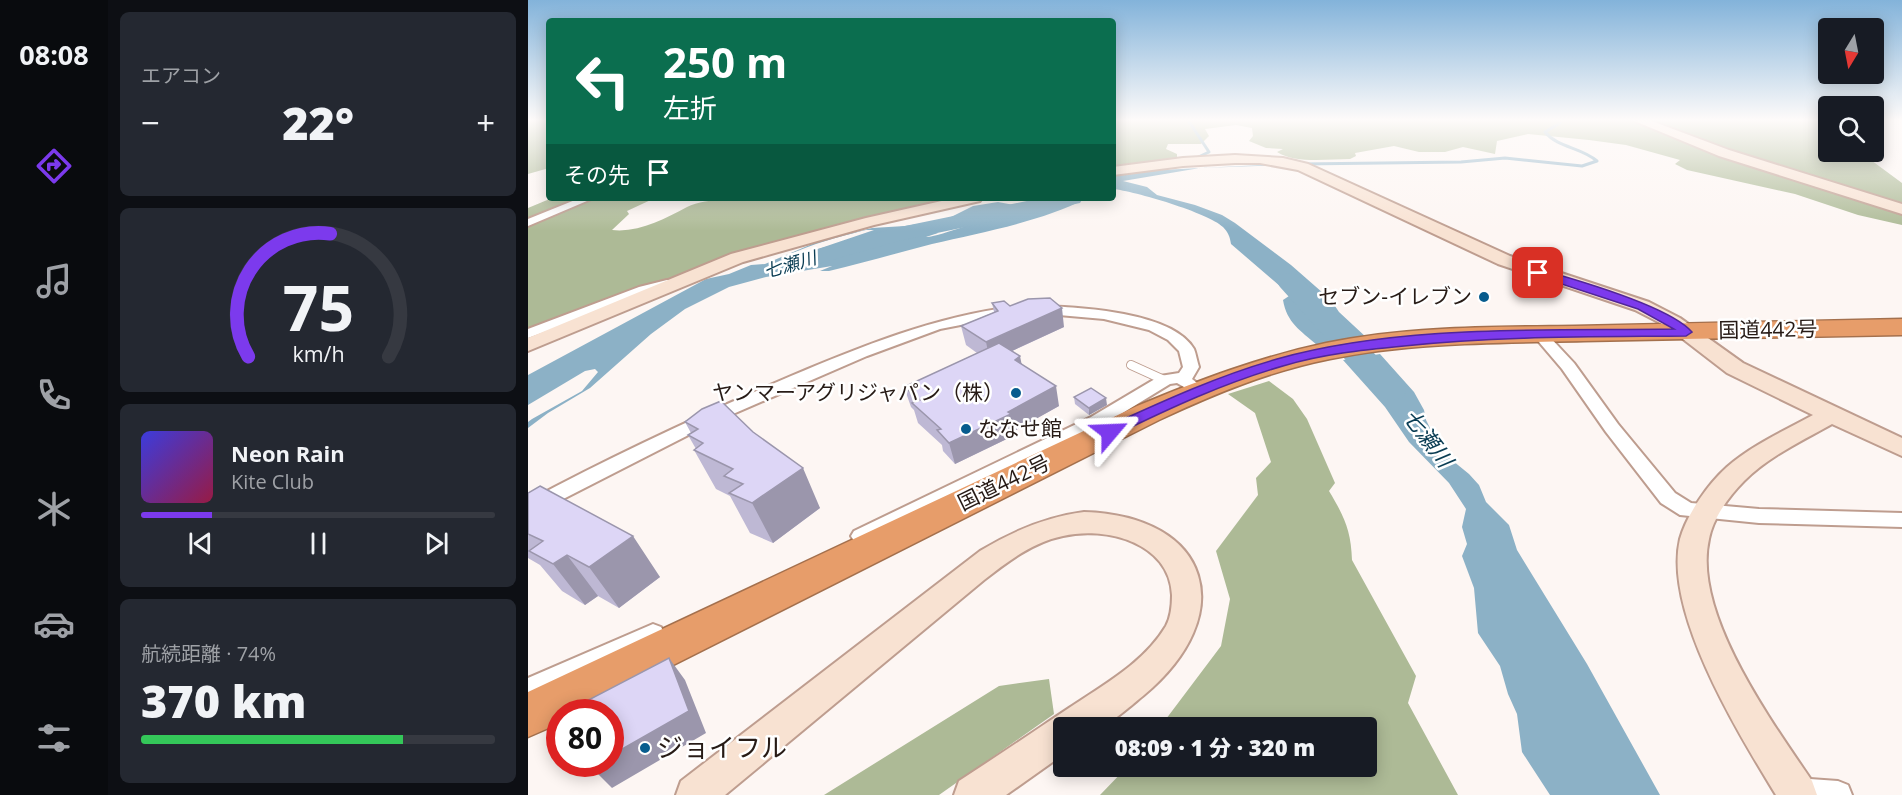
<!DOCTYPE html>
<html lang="ja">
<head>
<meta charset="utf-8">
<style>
  :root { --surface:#171b24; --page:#242831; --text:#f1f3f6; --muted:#9ea1a6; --line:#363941; --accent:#7c3aed }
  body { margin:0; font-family:"Open Sans","Noto Sans JP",sans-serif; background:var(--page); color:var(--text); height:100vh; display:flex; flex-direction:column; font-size:22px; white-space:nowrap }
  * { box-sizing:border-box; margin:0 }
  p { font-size:20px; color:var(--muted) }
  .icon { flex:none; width:33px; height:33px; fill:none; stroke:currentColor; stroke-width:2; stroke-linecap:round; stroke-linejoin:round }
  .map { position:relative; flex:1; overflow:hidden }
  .sheet { display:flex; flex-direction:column; gap:12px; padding:12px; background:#0d0f14; width:420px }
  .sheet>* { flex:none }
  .top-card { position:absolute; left:18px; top:18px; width:570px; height:183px; border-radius:6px; box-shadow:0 3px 15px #0003; background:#0b6e4f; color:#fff; overflow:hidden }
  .needle { width:39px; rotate:190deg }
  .buttons { position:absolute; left:1290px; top:18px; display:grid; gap:12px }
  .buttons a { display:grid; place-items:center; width:66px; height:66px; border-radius:6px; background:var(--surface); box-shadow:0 3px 15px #0003; font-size:30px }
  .speed { position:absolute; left:18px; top:699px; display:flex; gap:12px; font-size:30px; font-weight:700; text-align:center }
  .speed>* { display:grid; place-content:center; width:78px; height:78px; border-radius:50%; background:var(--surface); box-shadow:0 3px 15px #0003; line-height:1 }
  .speed .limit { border:9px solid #d22; background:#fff; color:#111 }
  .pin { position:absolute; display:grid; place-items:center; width:51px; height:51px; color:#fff; margin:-26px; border-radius:12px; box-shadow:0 3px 9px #0006 }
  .me { position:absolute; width:66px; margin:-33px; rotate:64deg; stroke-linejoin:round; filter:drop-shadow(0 0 4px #0008) }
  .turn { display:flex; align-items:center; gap:21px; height:126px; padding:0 18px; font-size:27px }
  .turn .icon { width:78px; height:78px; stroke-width:2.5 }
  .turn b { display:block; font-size:42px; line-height:51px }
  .then { display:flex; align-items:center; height:57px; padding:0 18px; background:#0003; gap:12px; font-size:22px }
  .big { font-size:45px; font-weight:800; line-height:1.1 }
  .sheet .widget { flex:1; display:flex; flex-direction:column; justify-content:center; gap:9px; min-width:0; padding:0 21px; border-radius:9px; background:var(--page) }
  .sheet .dial { align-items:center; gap:0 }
  .dial svg { height:156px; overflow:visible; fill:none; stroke:var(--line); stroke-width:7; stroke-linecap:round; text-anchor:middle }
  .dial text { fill:var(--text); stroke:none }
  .song { display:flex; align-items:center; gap:18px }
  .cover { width:72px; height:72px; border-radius:9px; background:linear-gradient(135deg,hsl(240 70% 55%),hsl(340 70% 35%)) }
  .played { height:6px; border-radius:3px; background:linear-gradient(90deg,var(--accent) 20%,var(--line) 20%) }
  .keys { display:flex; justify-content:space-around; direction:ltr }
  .heat { display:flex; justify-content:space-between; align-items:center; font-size:33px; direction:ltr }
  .charge { height:9px; border-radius:4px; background:linear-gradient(90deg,#34c759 74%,var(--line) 0) }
  .trip { position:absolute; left:525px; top:717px; width:324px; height:60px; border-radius:6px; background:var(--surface); box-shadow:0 3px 15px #0003; font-weight:800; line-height:60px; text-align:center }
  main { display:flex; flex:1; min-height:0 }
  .tab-bar { display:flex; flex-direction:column; width:108px; justify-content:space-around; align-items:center; background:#090b0e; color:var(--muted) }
  .tab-bar .icon { width:42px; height:42px }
  .tab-bar .active { color:var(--accent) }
  .tab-bar b { font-size:27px; color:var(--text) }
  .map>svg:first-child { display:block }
</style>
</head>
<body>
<main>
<nav class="tab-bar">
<b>08:08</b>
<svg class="icon active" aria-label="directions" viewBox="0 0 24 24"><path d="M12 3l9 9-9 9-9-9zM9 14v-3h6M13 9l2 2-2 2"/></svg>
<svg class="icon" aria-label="music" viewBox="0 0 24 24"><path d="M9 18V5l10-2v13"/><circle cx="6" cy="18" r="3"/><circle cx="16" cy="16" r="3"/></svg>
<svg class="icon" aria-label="phone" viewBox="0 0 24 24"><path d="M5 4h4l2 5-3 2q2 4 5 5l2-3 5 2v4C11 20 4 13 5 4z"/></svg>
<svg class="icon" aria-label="climate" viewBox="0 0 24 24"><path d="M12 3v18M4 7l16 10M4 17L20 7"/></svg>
<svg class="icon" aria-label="car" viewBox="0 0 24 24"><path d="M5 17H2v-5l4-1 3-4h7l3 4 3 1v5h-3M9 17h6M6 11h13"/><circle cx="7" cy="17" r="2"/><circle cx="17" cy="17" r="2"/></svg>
<svg class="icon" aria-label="filters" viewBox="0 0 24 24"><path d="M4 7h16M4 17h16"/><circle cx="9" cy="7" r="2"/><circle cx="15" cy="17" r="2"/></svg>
</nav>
<section class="sheet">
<div class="widget"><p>エアコン</p>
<div class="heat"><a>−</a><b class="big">22°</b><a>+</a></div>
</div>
<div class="widget dial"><svg viewBox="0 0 100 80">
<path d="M14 69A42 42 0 1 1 86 69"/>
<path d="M14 69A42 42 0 0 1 56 6" stroke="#7c3aed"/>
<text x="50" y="56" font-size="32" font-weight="700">75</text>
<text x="50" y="72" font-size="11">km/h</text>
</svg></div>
<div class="widget">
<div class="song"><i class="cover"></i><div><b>Neon Rain</b><p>Kite Club</p></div></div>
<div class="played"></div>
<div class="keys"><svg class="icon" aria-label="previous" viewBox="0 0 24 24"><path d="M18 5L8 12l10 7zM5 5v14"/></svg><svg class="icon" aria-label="pause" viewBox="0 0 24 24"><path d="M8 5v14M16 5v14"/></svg><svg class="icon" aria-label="next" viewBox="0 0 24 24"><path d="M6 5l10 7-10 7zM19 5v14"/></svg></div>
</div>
<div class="widget"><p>航続距離 · 74%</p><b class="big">370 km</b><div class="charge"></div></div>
</section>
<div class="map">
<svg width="1374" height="795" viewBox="0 0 1374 795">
  <rect width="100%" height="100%" fill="#fdf6f3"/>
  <path fill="#adba96" d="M0,120H21V168L0,174Z
    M585,120H1293L1300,126V152H1332L1374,183V225L1330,215L1267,194L1159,170L1147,164L1152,160L1098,145L1061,140L1000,134L969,141L967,154L935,147L917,152H891L866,146L827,153L828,156L822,159C800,159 768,164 749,152L755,149L738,148L721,141L725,136L724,128L708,125L677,129L681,136L673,144H640L638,149L649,154V160L585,171Z
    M24,198H127L99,211L101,214L84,230C111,233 136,219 159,207C169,202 185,200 196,199L457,198L370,217L205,265L0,344V208Z
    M741,381L765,399L779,419L807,483L801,491C816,516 823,530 824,560L888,676L880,703L930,795H572L599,767L838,766V728L632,727L693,646L702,599L688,551L730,495L728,478L743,462L727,413L700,394Z
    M521,679L526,714L411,795H296L471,686Z"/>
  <path fill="#8cb1c6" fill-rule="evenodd" d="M752,164L759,165L672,168L595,181L619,187L629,195L667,205L694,215L707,223L763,265L803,300L811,312L839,338L824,340L804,320L784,309L781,315L809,342L789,345C772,330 759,323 755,300L761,296L760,293L703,244C702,237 700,232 695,227C681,213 606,191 585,189V176L612,171Z
    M526,198H559C513,222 454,232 404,244C369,253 335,263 301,271H292L304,266L238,277L201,287L157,309L123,334L62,388L20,413L0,428V422L4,419L54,391L70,372L67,369L57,371L0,405V375L178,279L201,274L223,265L237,264L291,241L344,228L377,226L409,221L423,217L445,206L470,202L486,205ZM479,208L483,209C473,214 404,239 398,237L410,233L405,232L406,230L437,219ZM338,230H346L287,250L301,249L354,233L356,237L353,245L276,260L252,262C264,248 319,235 338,230Z
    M852,354L886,392L896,410L898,420L914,452L941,474L951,485L958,502L981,525L989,550L1059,664L1132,795H1022L994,752L989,714L980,694L972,666L950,633L946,588L934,556L939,544L934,527L938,509L921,483L881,442L857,407L815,360Z"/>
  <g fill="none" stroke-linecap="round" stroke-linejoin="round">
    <path stroke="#8cb1c6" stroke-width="3" d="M660,120L681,152L664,160
      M773,164L933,162L977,158L1054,166L1069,161C1053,147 1030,148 1017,132L1032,123V120"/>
    <path fill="#8cb1c6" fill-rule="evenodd" d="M513,198H555L552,203L371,241L251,275L242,272L238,267L242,262L367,228Z
      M761,273L770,275L875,383L879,390L875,397L863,400L851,397L752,287L748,281L752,275Z"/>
    <defs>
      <path id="lane" d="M603,365L636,380"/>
      <path id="street" d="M52,198H66L0,226V219Z
        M139,280L144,281L146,284L144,287L121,293L0,338V329L111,287Z
        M513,306C551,307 645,312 666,349C668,354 669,361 671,367L664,379L678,390L670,395L649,383L642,384L575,425L340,541L333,544L326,541L323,536L326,531L563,417L632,376L651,373L655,367L651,351L640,340L621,330L576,319L508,313L506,310L508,307Z
        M484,307L491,311L489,314L412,329L339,356L182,424L0,517V501C86,455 174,414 263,376C335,346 406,317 484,307Z
        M1012,331L1017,332L1046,363L1090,424L1147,493L1163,503L1231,509L1374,513V527L1231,523L1152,515L1133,503L1078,432L1034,369L1005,335Z
        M125,624L133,627L137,634L133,641L0,701V678Z
        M1268,778L1310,781L1320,785L1324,795H1255L1254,792L1258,782Z"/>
      <path id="secondary" d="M1104,120H1121L1201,150L1374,204V214L1191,156Z
        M707,155L755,158L780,164L982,256L1121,302L1152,318L1215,363L1374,438V456L1304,424C1274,441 1241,456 1216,481C1201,496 1185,518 1181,539C1164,613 1244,722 1284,781L1289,795H1248C1211,734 1135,612 1152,539C1159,514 1180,484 1199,467C1224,445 1256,431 1285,415L1199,373L1138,326L1107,310L970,264L770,170L732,163H707L655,166L585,175V167L655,158Z
        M427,198H454L452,201L346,225L215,262L0,351V338L203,254L338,218Z
        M556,512C684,516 712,615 616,695C606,703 584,723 572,727C562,731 546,728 536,728V754L478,795H426L431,781C468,757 505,732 541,708C575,685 616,663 638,626C643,617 644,605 644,595C642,542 577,526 535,536C505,542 479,562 456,580L197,795H148L153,781L452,551C485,531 518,517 556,512Z"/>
      <path id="highway" d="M1374,319V335C1268,337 1162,339 1056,341C971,343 885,342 802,359C742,371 686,394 631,420L52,712H32V723L0,737V692L609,406C671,380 732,357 798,343C879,326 964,327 1047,326C1156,323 1265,321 1374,319Z"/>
    </defs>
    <use href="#lane" stroke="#be9d8f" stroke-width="10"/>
    <use href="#street" stroke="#be9d8f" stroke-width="4"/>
    <use href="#secondary" stroke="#be9d8f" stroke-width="4"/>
    <use href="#highway" stroke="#a4704d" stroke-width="3"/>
    <use href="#lane" stroke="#fff" stroke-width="8"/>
    <use href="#street" fill="#fff" fill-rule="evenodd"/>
    <use href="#secondary" fill="#f8e2d2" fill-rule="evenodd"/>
    <use href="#highway" fill="#e79d6a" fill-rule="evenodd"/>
  </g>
  <path fill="#beb8d4" d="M464,303L482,306L536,327L484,351L494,364L531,406L486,431L487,435L427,464L415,451L414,445L390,423L386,410L383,407L376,387L449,353L438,345L433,326L466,312Z
    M546,397L579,405L561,415L547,404Z
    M193,401L292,508L245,543L222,533L202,496L188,489L166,450L168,449L160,435L163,433L157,422Z
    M0,493L132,577L91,608L70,596L57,605L34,591L12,565L0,558Z"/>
  <path fill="#9b96ac" d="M534,308L536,327L462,361L458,342Z
    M492,356L496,376L487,360Z
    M528,386L531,406L486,431L487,435L427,464L421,443Z
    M578,398L579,405L561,415V408Z
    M275,468L292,508L245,543L224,503Z
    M105,536L132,577L91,608L61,567Z
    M39,555L70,596L57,605L25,564Z
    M141,658L157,680L178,733L84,788L63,767L69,764H82V756Z"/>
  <path fill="#ddd6f6" stroke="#9b96ac" stroke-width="1.5" d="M522,298L534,308L458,342L433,326L470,311L464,303L476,301L482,306L500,299Z
    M471,343L492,356L487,360L528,386L480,412L483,414L421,443L409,430L413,429L384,403L392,400L376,387Z
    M563,388L578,398L561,408L546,397Z
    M193,401L225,432L275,468L224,503L201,493L215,484L196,476L205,469L166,450L175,443L160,435L170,429L157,422L174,409Z
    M12,486L105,536L61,567L39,555L25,564L1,551L15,541L0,534V493Z
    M141,658L161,711L82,756V712H49L47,707Z"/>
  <linearGradient id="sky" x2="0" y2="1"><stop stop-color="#83b3da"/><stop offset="0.52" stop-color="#fefbfa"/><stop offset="1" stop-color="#fefbfa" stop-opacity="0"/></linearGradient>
  <rect width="1374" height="231" fill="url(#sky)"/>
  <path fill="#7c3aed" stroke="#51269a" stroke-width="1.5" d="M1010,269C1046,279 1141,306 1164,332L1158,336C1064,337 970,336 876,346C835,350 794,354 755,366C696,383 642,408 587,435L582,436L574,432L576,428C633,402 689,376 749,359C874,324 1017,331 1146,329L1110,309L1006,275L1005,273Z"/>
  <g fill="#075c8e" stroke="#fff" stroke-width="2">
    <circle cx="956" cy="297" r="6"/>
    <circle cx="488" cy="393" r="6"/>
    <circle cx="438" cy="429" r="6"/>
    <circle cx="117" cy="748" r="6"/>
  </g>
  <g text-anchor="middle" stroke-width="5" stroke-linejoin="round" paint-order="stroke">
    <g font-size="18" font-style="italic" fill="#093c53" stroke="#fff">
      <text transform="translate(262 265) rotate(-16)" y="6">七瀬川</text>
    </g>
    <g font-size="21" fill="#271b16" stroke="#fff" text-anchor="end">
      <text x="944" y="304">セブン-イレブン</text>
      <text x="476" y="400">ヤンマーアグリジャパン（株）</text>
      <text x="450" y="436" text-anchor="start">ななせ館</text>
    </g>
    <g font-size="21" fill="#271b16" stroke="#fff">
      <text transform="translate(1240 330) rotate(-1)" y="7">国道442号</text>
      <text transform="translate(476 483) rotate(-26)" y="7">国道442号</text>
    </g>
    <g font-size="22" font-style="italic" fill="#093c53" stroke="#fff">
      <text transform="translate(900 438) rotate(53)" y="8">七瀬川</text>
    </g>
    <g font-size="26" fill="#271b16" stroke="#fff" text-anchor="start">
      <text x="129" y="757">ジョイフル</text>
    </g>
  </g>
</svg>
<div class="buttons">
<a><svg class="needle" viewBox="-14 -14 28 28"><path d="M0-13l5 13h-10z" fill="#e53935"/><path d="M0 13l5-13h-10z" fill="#9ea1a6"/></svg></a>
<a><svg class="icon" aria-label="search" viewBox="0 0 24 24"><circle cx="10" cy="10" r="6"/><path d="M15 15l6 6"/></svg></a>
</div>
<div class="speed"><div class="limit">80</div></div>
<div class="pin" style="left:1010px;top:273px;background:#d93025"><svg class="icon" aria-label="arrive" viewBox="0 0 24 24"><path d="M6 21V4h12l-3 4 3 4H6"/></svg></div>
<svg class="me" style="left:582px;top:432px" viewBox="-20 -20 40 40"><path d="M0-17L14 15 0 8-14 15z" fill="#7c3aed" stroke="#fff" stroke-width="4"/></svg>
<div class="trip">08:09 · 1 分 · 320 m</div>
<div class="top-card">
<div class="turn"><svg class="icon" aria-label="left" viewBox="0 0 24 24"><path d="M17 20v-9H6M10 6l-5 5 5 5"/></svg><div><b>250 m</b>左折</div></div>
<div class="then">その先<svg class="icon" aria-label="arrive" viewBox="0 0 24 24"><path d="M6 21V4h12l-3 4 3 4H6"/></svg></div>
</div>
</div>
</main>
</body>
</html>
